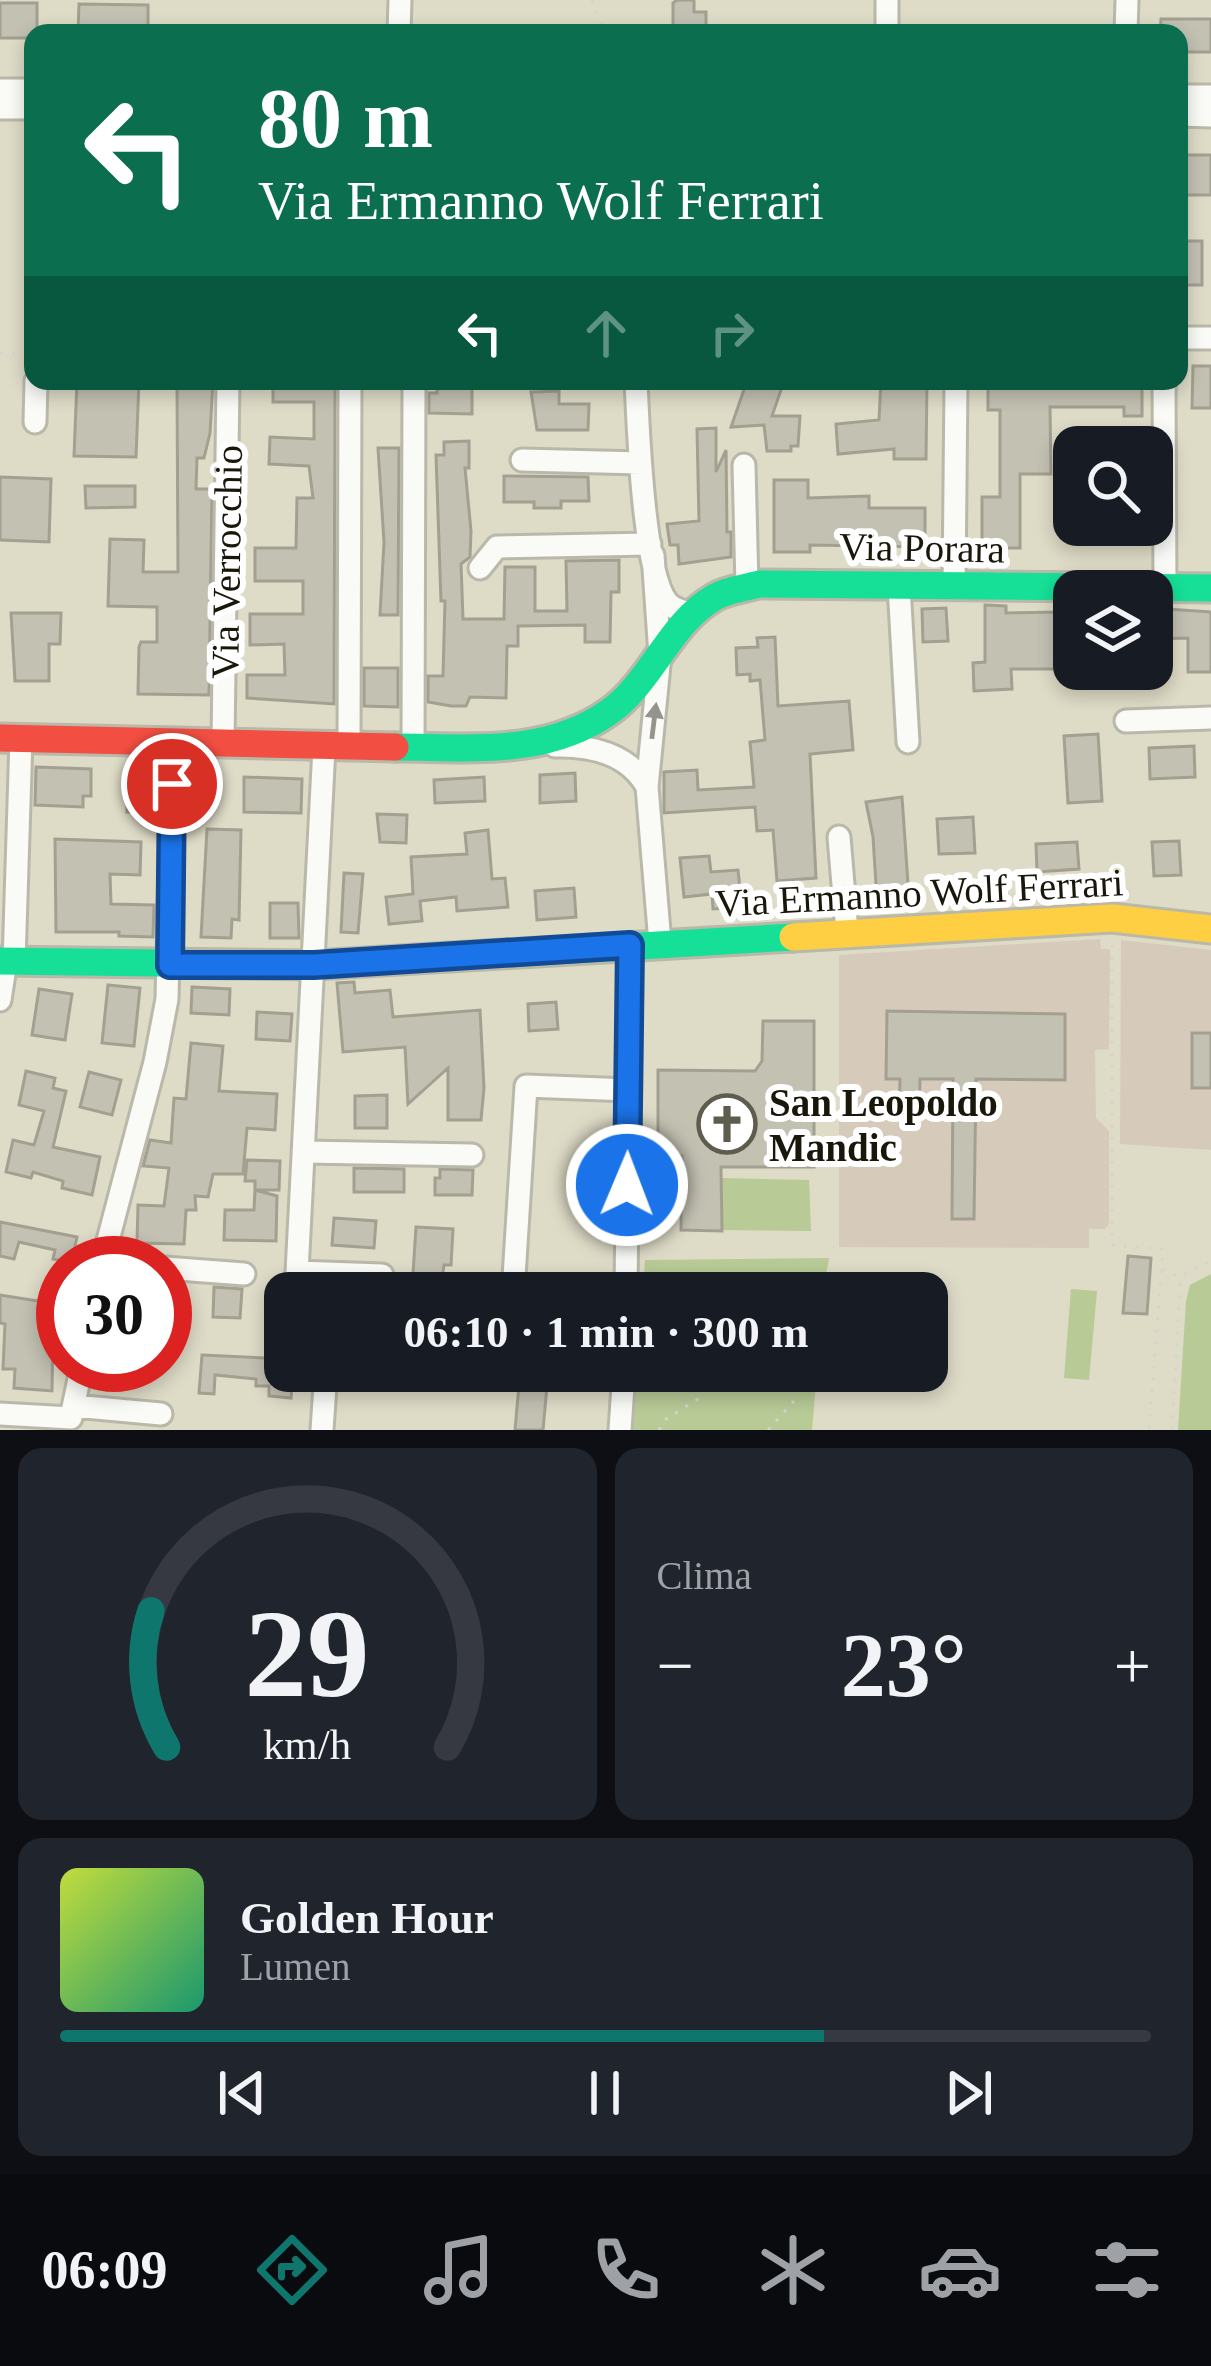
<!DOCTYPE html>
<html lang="it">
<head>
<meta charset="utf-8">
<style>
  :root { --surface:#171b24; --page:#20242c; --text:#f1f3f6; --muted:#9ea1a6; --line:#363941; --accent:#0f766e }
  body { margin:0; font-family:"Times New Roman",serif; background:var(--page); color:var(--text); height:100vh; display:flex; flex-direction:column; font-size:45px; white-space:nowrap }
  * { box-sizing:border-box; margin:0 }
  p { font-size:39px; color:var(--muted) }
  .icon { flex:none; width:66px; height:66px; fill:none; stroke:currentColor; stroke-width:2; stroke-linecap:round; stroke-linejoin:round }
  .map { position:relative; height:1430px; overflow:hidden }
  .sheet { display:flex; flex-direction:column; gap:18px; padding:18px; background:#0d0f14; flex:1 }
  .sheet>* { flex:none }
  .top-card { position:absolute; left:24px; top:24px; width:1164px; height:366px; border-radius:24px; box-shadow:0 6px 18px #0003; background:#0b6e4f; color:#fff; overflow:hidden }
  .fabs { position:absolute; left:1053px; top:426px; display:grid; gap:24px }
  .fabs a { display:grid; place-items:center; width:120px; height:120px; border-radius:24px; background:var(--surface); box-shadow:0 6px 18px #0003; font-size:60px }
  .speed { position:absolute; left:36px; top:1236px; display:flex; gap:24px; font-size:60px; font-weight:700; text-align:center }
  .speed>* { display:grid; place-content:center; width:156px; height:156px; border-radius:50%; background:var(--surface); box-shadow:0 6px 18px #0003; line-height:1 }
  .speed .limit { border:18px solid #d22; background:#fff; color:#111 }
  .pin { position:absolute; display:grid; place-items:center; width:102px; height:102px; color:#fff; margin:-51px; border:6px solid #fff; border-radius:50%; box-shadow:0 3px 12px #0007 }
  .me { position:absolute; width:132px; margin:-66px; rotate:1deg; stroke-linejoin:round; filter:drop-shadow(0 0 9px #0008) }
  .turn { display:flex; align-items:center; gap:42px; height:252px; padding:0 36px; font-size:54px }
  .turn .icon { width:156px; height:156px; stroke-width:2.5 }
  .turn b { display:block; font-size:84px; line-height:102px }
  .lanes { display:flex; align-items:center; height:114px; padding:0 36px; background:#0003; justify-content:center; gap:60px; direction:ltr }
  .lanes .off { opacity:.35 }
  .big { font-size:90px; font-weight:700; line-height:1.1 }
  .sheet .tile { flex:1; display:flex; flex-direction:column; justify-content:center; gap:18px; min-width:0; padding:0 42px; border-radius:24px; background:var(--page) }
  .sheet .dial { align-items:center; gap:0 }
  .dial svg { height:312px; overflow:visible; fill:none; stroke:var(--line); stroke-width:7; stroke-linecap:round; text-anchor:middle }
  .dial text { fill:var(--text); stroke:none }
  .song { display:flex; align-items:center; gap:36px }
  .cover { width:144px; height:144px; border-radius:18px; background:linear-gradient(135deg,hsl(70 70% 55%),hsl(160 70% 35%)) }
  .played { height:12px; border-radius:6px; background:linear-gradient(90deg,var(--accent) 70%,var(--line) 70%) }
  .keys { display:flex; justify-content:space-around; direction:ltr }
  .heat { display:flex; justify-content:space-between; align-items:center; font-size:66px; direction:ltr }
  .sheet .tiles { flex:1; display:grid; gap:18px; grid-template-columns:1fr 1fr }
  .tile:last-child { grid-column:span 2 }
  .trip { position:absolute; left:264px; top:1272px; width:684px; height:120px; border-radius:24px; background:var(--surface); box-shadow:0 6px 18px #0003; font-weight:700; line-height:120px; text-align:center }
  .tab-bar { display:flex; height:192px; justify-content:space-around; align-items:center; background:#090b0e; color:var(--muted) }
  .tab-bar .icon { width:84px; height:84px }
  .tab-bar .current { color:var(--accent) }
  .tab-bar b { font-size:54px; color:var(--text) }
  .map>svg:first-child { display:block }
</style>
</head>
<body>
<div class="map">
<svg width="1211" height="1430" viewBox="0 0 1211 1430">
  <rect width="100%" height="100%" fill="#dedbc7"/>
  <path fill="#d6cbba" d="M1100,939L1101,949H1110L1109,1049L1095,1050L1096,1118L1109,1131V1224L1105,1229H1089V1248L839,1247V955Z
    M1121,940L1211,950V1150L1120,1144Z"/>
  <path fill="#b8ca96" d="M722,1178L809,1180L811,1231L720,1230Z
    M829,1258L823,1293H643L645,1260Z
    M1211,1274V1430H1178L1186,1301L1190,1285Z
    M1071,1289L1097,1291L1089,1380L1064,1378Z
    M637,1371H817L812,1430H633Z"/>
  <path fill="#c3c1b2" stroke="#a3a091" stroke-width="3" d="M677,0H694V12H706V30L673,31V3Z
    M0,3H37V33H33V38H0Z
    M79,4L148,5V33H78Z
    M1161,19H1211V52H1179V33H1160Z
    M1179,155H1211V195H1179Z
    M1179,241H1202V285H1179Z
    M1193,366H1211V408H1192Z
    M77,381H139L136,457L74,456Z
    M177,381H213L210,433L204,458H197L196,489H212L209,695L138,694L139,647L141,642H157V607L108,606L110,539L144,540L143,572H178Z
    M273,381L335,383L334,704L247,698V675H285L284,644L250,645V614H303V581H255V548H296L297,498H313L309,466L269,464L270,437L314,439V402H273Z
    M437,381H472V414L429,413V393H437Z
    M747,381H784L772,416H800L798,446H791V451H767L764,425L731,427Z
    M881,381H927L926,459H894V449L838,454L836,424L879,420Z
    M988,381H1142V416H1124V407H1050L1051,474H1020V548H982V497H1000V410H988Z
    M559,391V404H589L588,430H537L531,392Z
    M716,428V472L726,450L727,532H731V557L679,564L678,545H670L667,524L699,521L697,429Z
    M469,441V468H465L471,531L470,557L461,564L463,619H504L505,567H535V611H567L566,561L619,560V592H611L610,642H585V625L518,626V646H507L506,698L470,697L466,706H451L428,702V676H443L445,601H441L436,455H444V442Z
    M378,448H399L398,615H380L384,542Z
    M504,476L588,477L589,501H561V508H534V502H504Z
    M0,477L51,479L49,542L0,540Z
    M774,480H808V498L869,496V508H925V547L810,545V552H774Z
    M85,486H135V507L86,508Z
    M985,605L1006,606V613L1059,612V629H1074V658L1057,657V669H1011L1012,689L974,691L973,663L985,662Z
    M946,608L948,641L923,642L922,609Z
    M1152,608L1211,612V672H1188V638L1152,639Z
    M11,613H61L60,644H49V681H15Z
    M775,637L778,706L849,701L853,750L810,754L816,878L777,881L773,830L757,831L755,807L664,813V772L697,770L698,790L754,787L750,742L765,740L760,680L750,681V674L737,675L736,648L758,647L757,638Z
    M364,668H398V707L364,706Z
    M1098,734L1102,801L1068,803L1064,736Z
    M1194,746L1195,777L1150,779L1149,748Z
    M36,767L91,769V796H83V807L35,805Z
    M575,773L576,801L540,803V775Z
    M127,777H155V812H127Z
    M244,777L302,779L301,813L244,812Z
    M484,777L485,801L435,803L434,780Z
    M902,797L909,898L877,900L873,837L866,802Z
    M377,814L407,815L406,843L380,842Z
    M973,817L975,853L939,854L937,819Z
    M207,829L241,830L239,920L232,919L231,938L201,937Z
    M488,830L492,879L505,878L508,907L457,911L456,897L420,901L422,921L389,924L386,897L413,894L411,857L467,854L465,833Z
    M55,839L141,842L140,875L110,874L111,904L154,905L153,937L119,936V932H56Z
    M1179,841L1181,875L1154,876L1152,842Z
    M1077,842L1079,869L1037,872L1036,844Z
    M709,856L711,872L738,870L742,907L713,909L712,894L684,897L680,858Z
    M344,873L363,874L358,933L341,932Z
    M574,888L576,917L537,920L535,891Z
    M270,903H298L299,938H270Z
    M354,982L355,993L390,990L393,1017L480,1010L484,1088L481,1120H448V1068L408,1104L405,1047L343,1052L337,983Z
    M108,985L140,988L134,1046L102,1043Z
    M192,987L230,989L229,1015L191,1013Z
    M39,989L72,994L65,1040L32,1035Z
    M556,1002L558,1029L529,1031L528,1004Z
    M887,1011L1065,1014V1080L976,1079L974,1219H952L953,1079H920L919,1118H899L900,1079H886Z
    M257,1012L292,1014L290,1041L256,1039Z
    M763,1021H814V1167H721L722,1231L681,1230L682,1156H658V1070L755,1071L762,1061Z
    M1192,1033H1211V1088H1192Z
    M191,1043L223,1046L219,1091L277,1094L275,1130L247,1128L243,1174H213L208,1197L195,1196L196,1210H186L184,1244L137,1243L138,1205L164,1206L169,1168L143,1166L150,1140L171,1143L174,1098L186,1099Z
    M26,1071L55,1078L53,1088L66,1091L53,1147L100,1157L92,1195L62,1188L63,1181L33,1172L31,1178L6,1172L13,1140L34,1145L44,1111L19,1105Z
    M89,1072L121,1080L112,1115L80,1107Z
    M387,1095V1128H355V1096Z
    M247,1160L280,1161L279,1190H255V1181H245Z
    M354,1168L404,1169V1192H354Z
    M440,1169L473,1170L472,1195H435V1178H440Z
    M255,1190L277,1196L276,1241L224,1240L225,1210H254Z
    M334,1218L376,1221L374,1248L332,1245Z
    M0,1222L77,1237L71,1263L53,1259L55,1250L19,1242L14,1259L0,1256Z
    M416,1227L453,1229L451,1265H444L440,1293H415L412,1289Z
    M1128,1256L1151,1258L1147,1314L1123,1313Z
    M214,1287L242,1289L240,1318L213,1317Z
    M0,1295L63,1305L61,1335L53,1334L52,1391L14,1388L15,1369H3L5,1324L0,1323Z
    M202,1355L285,1359V1371H293L291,1398L269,1396V1386H256V1379L215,1375L214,1394L199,1393Z
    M520,1374L535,1376L547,1386L543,1430H515Z"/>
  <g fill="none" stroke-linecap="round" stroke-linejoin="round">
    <defs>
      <path id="street" d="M887,0V33
        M399,33L400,0
        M1126,33L1127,0
        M0,90H33
        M1179,96H1211
        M0,108H33
        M1179,115L1211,116
        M1179,338H1211
        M636,381C638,425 643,571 667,602C673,610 684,611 692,614
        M1164,381L1165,589
        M35,422L36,381
        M522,460L640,463
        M744,465L747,587
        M653,555L660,655L647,787L660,943
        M480,568L497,547L650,544
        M899,586L908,742
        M954,587L956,381
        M1126,721L1211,718
        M223,742L228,381
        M555,746C591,745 629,754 647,787
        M324,747L297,1272L382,1275
        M349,748L350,381
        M413,749L414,381
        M839,837L847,932
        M14,962L21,739
        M0,1000L6,961
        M304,1152L472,1155
        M102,1263L155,1062L167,999L173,742
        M165,1268L244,1274
        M513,1293L526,1086L629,1090
        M626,1293L630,945
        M549,1371L624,1378
        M74,1406L161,1414
        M0,1414L71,1418
        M71,1417L82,1365
        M322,1430L326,1371
        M620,1430L624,1371"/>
      <path id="fast" d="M395,747C469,747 545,757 609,712C652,682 669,623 715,597C727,590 745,588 759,584L1211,588
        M0,961L314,965L793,937"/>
      <path id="slow" d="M793,937L1112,918L1211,929"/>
      <path id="jam" d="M0,738L395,747"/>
    </defs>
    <use href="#street" stroke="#bab8a9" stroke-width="27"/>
    <use href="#fast" stroke="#bab8a9" stroke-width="33"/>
    <use href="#slow" stroke="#bab8a9" stroke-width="33"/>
    <use href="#jam" stroke="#bab8a9" stroke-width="33"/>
    <path stroke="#d6d4ce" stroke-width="3" stroke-dasharray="3 9" stroke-linecap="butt" d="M592,0L604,33
      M0,353L33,355
      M1112,945V1245L1163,1249L1149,1430
      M1163,1269L1181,1278
      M644,1283L714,1293
      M659,1430L666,1419L698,1399L700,1383L710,1371
      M768,1430L793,1402L796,1387L810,1371
      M1172,1430L1180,1285L1186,1273L1211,1261"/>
    <use href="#street" stroke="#fafaf7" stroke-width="21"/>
    <use href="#fast" stroke="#16e098" stroke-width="27"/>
    <use href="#slow" stroke="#ffcf43" stroke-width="27"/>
    <use href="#jam" stroke="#f24e42" stroke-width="27"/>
  </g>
  <defs><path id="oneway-solid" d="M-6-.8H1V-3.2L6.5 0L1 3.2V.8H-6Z" transform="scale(3)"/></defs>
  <use fill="#95948c" href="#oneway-solid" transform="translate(654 721) rotate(-83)"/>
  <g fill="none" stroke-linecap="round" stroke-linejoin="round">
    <defs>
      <path id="route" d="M172,784L170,965H314L630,945L627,1185"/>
    </defs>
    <use href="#route" stroke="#114b97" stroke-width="30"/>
    <use href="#route" stroke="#1a73e8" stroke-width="21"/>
  </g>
  <defs>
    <symbol id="church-ring" viewBox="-11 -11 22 22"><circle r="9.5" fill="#fff" stroke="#5e5c4c" stroke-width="1.5"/><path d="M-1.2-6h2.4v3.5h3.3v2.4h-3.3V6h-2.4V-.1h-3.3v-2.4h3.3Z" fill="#5e5c4c"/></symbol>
  </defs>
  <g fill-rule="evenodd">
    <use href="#church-ring" x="694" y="1091" width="66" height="66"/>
  </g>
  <g text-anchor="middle" stroke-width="12" stroke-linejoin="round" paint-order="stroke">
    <g font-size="39" fill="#19170a" stroke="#fff">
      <text transform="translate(922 547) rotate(1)" y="14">Via Porara</text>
      <text transform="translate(226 562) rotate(-89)" y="14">Via Verrocchio</text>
      <text transform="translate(919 892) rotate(-3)" y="14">Via Ermanno Wolf Ferrari</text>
    </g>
    <g font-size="39" font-weight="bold" fill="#19170a" stroke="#fff" text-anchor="start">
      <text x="769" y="1116">San Leopoldo<tspan x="769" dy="45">Mandic</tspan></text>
    </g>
  </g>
</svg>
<div class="fabs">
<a><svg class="icon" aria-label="search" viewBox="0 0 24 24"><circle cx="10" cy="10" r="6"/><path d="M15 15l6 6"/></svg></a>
<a><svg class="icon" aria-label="layers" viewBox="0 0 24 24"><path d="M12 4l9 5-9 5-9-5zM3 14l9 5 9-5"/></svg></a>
</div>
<div class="speed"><div class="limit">30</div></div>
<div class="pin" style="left:172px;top:784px;background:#d93025"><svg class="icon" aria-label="arrive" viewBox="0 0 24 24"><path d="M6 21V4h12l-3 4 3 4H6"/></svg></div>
<svg class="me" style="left:627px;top:1185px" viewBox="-20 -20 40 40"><circle r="17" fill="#1a73e8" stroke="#fff" stroke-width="3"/><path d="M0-11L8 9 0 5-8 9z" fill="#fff"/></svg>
<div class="trip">06:10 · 1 min · 300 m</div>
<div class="top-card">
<div class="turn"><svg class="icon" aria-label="left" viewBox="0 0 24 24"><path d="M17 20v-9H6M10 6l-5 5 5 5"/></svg><div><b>80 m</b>Via Ermanno Wolf Ferrari</div></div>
<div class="lanes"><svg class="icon" aria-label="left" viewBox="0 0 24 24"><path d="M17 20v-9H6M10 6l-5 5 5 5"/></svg><svg class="icon off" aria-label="ahead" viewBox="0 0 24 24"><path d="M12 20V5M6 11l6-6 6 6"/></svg><svg class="icon off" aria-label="right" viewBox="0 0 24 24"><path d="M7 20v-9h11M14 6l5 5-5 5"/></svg></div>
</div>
</div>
<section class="sheet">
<div class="tiles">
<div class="tile dial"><svg viewBox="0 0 100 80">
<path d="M14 69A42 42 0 1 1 86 69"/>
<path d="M14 69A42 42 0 0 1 10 34" stroke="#0f766e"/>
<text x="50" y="56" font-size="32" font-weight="700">29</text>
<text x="50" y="72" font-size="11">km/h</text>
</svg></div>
<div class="tile"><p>Clima</p>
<div class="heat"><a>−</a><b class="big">23°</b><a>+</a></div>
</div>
<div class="tile">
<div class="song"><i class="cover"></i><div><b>Golden Hour</b><p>Lumen</p></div></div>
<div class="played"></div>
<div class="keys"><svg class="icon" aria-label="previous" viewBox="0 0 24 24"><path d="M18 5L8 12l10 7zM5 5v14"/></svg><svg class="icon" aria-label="pause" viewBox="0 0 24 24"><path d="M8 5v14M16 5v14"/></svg><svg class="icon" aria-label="next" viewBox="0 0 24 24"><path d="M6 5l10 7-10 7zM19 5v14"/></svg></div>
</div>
</div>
</section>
<nav class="tab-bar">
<b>06:09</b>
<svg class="icon current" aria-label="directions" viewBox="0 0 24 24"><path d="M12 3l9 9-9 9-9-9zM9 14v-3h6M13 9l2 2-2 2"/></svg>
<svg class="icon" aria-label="music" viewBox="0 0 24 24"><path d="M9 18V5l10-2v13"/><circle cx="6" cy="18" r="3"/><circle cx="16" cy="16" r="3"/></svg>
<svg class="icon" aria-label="phone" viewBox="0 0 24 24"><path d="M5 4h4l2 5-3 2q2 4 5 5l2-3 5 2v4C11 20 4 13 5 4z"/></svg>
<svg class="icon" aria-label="climate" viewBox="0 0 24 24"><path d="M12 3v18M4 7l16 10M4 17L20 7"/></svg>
<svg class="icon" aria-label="car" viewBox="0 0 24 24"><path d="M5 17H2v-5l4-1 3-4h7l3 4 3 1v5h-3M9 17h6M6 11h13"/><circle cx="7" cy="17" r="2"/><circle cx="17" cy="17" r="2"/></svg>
<svg class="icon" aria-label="filters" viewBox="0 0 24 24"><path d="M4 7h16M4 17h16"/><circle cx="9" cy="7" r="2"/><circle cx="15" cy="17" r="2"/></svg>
</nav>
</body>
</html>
